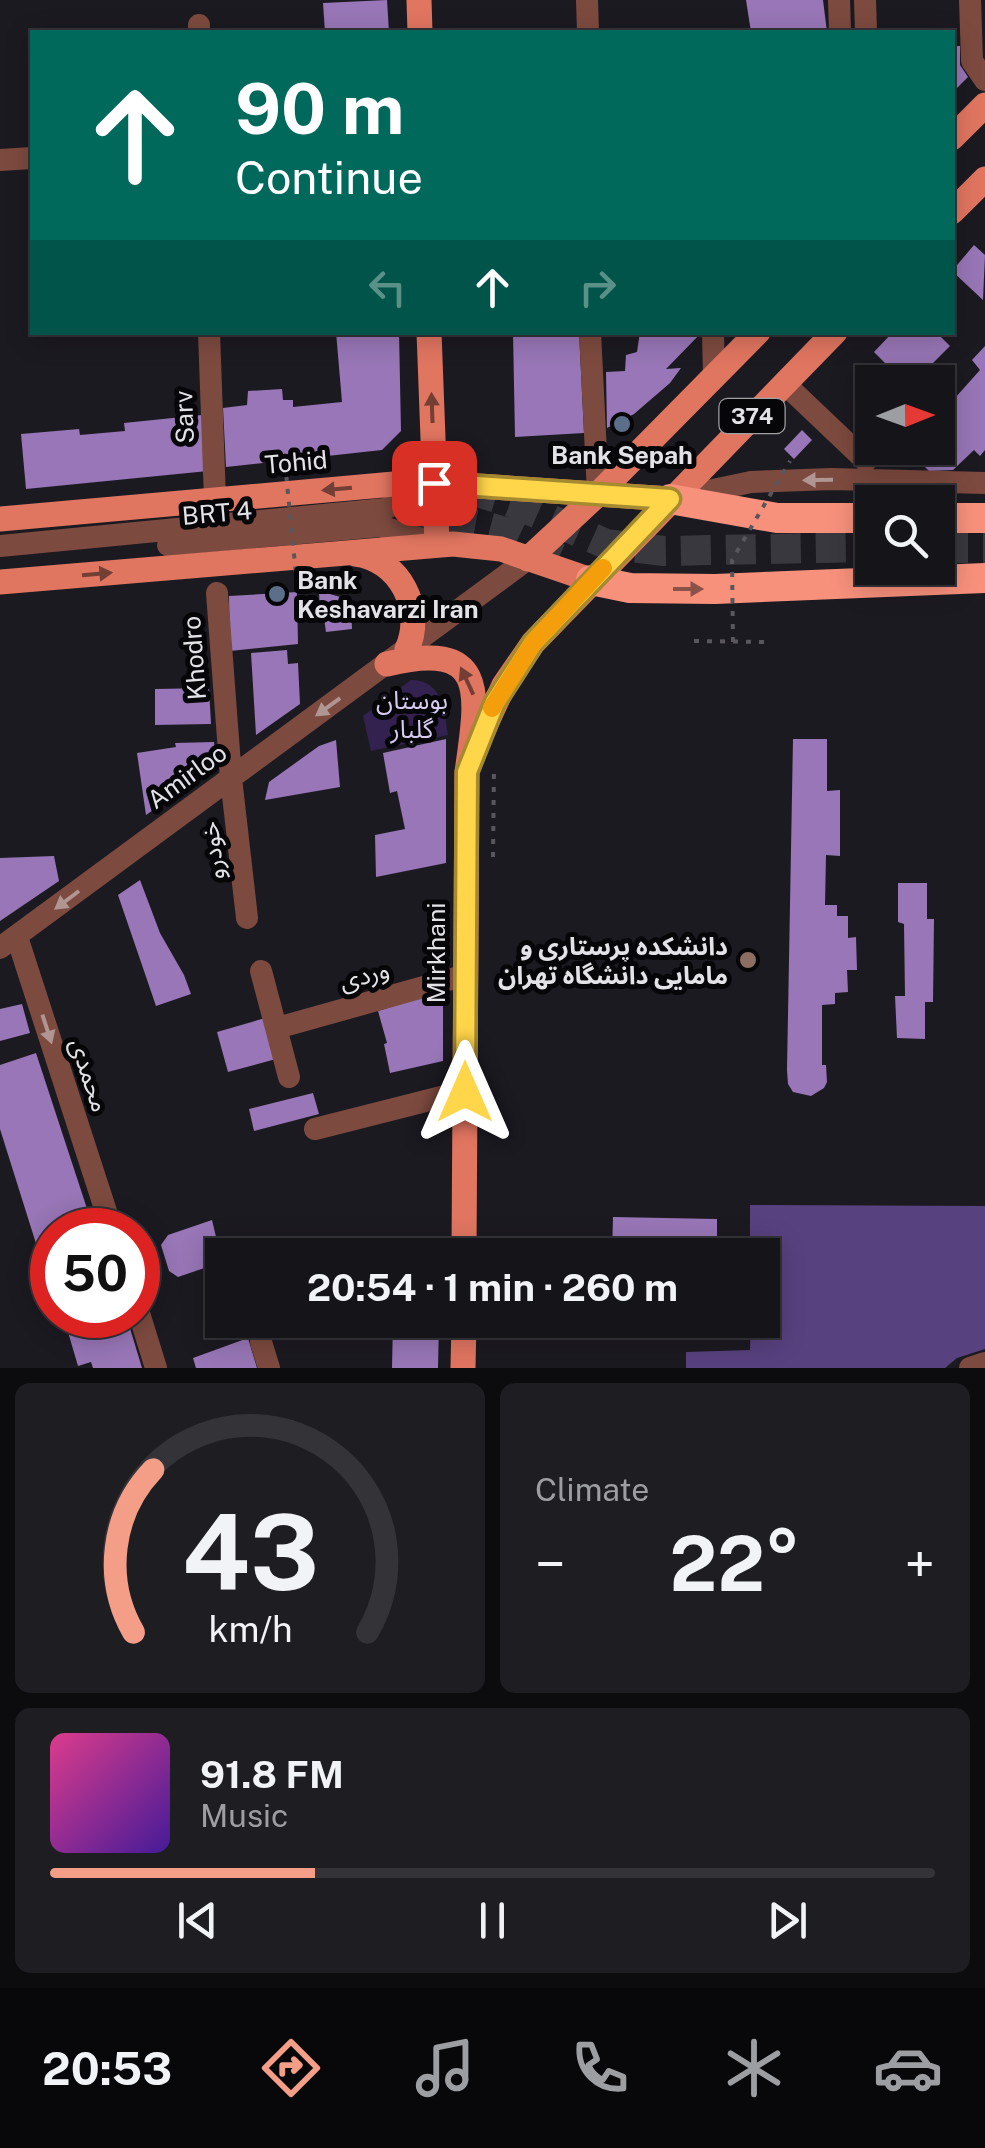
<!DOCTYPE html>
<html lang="en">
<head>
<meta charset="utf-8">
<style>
  :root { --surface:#151419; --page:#1e1d22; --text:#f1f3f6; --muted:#9d9ea2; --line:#343338; --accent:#f49e88 }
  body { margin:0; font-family:"Public Sans","Noto Sans Arabic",sans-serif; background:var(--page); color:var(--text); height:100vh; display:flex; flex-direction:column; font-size:38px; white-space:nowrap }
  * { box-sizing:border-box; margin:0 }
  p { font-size:32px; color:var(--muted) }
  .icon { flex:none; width:55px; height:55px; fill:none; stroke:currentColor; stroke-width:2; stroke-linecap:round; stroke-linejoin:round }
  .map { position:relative; height:1368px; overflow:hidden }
  .sheet { display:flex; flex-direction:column; gap:15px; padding:15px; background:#0c0b0e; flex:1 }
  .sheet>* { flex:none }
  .hud { position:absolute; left:30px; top:30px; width:925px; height:305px; border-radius:0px; box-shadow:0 5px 25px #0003,0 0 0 2px var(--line); background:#00695c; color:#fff; overflow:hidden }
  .needle { width:65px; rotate:89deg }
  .controls { position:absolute; left:855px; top:365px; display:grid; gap:20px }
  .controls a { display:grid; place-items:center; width:100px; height:100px; border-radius:0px; background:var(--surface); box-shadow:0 5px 25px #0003,0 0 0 2px var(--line); font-size:50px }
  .speed { position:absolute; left:30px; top:1208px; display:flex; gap:20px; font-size:50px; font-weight:700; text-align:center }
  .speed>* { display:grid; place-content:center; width:130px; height:130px; border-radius:50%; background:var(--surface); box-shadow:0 5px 25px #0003,0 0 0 2px var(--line); line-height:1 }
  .speed .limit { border:15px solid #d22; background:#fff; color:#111 }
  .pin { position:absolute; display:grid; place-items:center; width:85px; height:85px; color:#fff; margin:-42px; border-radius:20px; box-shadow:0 5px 15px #0006 }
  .me { position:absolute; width:110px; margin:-55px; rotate:0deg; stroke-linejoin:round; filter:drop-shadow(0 0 8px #0008) }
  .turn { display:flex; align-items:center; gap:35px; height:210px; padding:0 40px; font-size:45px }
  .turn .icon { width:130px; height:130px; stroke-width:2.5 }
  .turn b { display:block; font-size:70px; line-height:85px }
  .lanes { display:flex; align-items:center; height:95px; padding:0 40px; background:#0003; justify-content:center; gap:50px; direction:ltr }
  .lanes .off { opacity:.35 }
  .big { font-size:75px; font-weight:700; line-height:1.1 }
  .sheet .widget { flex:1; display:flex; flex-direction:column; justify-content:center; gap:15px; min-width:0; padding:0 35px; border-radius:15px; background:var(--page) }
  .sheet .dial { align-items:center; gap:0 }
  .dial svg { height:260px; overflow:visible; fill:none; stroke:var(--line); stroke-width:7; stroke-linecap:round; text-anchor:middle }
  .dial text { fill:var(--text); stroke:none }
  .song { display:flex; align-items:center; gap:30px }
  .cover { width:120px; height:120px; border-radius:15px; background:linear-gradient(135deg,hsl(330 70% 55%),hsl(260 70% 35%)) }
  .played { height:10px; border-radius:5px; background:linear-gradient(90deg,var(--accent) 30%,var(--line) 30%) }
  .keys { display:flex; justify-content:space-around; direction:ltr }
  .heat { display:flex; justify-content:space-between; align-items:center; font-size:55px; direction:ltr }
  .sheet .tiles { flex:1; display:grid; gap:15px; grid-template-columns:1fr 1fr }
  .widget:last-child { grid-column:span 2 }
  .trip { position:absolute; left:205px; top:1238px; width:575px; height:100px; border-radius:0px; background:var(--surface); box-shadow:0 5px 25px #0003,0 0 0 2px var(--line); font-weight:700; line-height:100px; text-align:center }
  .tab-bar { display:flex; height:160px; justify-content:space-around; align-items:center; background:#08080a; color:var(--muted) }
  .tab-bar .icon { width:70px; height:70px }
  .tab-bar .on { color:var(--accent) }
  .tab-bar b { font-size:45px; color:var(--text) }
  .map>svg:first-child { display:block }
</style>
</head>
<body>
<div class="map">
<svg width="985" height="1368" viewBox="0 0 985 1368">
  <rect width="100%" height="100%" fill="#1c1a21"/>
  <path fill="#33214f" d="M411,680C443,680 444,711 448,735L371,751L363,716Z"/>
  <path fill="#58417f" d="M750,1205L985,1206V1349L957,1358L945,1368H686V1352L750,1350L751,1320H762V1255H750Z"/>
  <path fill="#9876b7" d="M387,0L389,32H325L323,3Z
    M746,0H823L827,32H751Z
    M952,46H960V65L968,77L952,93Z
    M974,245L985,255L983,300L952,271Z
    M336,332H399L401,431L382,450L226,467L223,408L247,405L248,391L282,389L283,400H293V407L342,402Z
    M513,332H579L584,433L515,437Z
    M640,332H702L666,369L681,368L670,383L634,414L607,428L606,372L625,371L626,355L637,352Z
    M893,332H936L950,346L914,382H904L874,352Z
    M985,346V450L980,456L974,450L953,470L929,471L916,458L910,461L895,448H938V417L980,370L972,360Z
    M202,415L208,471L26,489L21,434L79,429L80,435L125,431L124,423Z
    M802,430L812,440L794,459L784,449Z
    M319,591L351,600L352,629L326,632L324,618L320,617Z
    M297,592L298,644L230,651L229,596Z
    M287,650L288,664L298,663L300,704L256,735L251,653Z
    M209,688L211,724L155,725V689Z
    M446,739V863L376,877L375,835L405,829L397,791L390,793L383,753Z
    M793,739H827V791L840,790V856L826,855L825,905H837V916H848V938L856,937L857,970H847L848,992L835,993V1004L822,1005V1065H826L827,1082L824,1088L811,1096L793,1092L788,1084L787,1070Z
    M336,740L340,787L265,800L269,782L319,746Z
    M214,742L217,766L146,815L137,753L176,747L175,743Z
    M54,856L59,881L0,921V858Z
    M140,880L160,933L184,975L191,994L156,1006L118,895Z
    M898,883H927V919H934L933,1002H925V1039L897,1038L895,996H905L904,924L898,922Z
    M443,991V1061L390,1073L384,1044L387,1043L378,1011Z
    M22,1004L30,1033L0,1041V1009Z
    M265,1018L276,1059L228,1072L217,1032Z
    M36,1053L94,1230H52V1267L44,1269L0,1129V1065Z
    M313,1093L319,1114L254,1131L249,1109Z
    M613,1217L717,1219V1255H612Z
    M212,1220L222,1262L178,1277L169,1271L161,1245L168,1235Z
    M63,1315H126L142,1368H93L91,1362L78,1366Z
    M393,1320H439L438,1368H392Z
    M248,1338L257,1368H196L193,1358Z"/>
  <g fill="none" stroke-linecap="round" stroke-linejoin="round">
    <path stroke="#3a383f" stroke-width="30" stroke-dasharray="30 15" stroke-linecap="butt" d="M467,489L511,502L606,544L664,551L872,547
      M356,522C408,518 455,516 505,532C525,539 543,552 562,560
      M938,548H985"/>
    <path stroke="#59575d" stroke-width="4" stroke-dasharray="5 8" stroke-linecap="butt" d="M694,641L765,642
      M493,857L494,767"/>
    <path stroke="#7d4a3f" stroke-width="22" d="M587,0L588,32
      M839,0L840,32
      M865,0L866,32
      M970,0L972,61L985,80
      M199,25V32
      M0,160L32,158
      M209,332L215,500
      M590,332L598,494
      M713,332L714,378
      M785,384L866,461
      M680,497L751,482L832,479L985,483
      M168,545L380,526L437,544
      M0,546L385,509L434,483
      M217,593L231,778L247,918
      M17,937L112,1230
      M0,948L528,559
      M261,971L289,1077
      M277,1028L466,975
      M315,1129L465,1091
      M138,1310L156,1368
      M261,1342L269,1368
      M970,1368L985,1363"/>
    <path stroke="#e07560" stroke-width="25" d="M419,0L420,32
      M952,138L985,105
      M952,212L985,179
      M429,332L437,544
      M0,519L394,484L434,483L670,499
      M355,554C400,559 425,610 407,649
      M528,559L598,494L758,332
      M0,582L453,544L501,549L591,580
      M387,664C489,639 478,694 467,772L464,1255
      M479,739L504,685L533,643L835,332
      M463,1368L464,1320"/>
    <path stroke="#f8917c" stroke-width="30" d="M670,499L777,518H872
      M938,518H985
      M591,580L630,588L715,589L985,578"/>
    <path stroke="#59575d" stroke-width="4" stroke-dasharray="5 8" stroke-linecap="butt" d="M285,463L297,585
      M733,642L732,560L790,461"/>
  </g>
  <defs><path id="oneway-solid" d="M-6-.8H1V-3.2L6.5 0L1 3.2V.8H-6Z" transform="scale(2.5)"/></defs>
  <g fill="#733e34">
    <use href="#oneway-solid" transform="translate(432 408) rotate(-92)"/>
    <use href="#oneway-solid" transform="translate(337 489) rotate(175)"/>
    <use href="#oneway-solid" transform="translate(97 574) rotate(-5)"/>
    <use href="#oneway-solid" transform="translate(467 681) rotate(-115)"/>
  </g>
  <g fill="#b09693">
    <use href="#oneway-solid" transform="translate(818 480) rotate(179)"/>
    <use href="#oneway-solid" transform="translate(328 707) rotate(144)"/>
    <use href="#oneway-solid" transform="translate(67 900) rotate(143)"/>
    <use href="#oneway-solid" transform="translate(47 1029) rotate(72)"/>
  </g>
  <use fill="#8b5248" href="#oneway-solid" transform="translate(688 589)"/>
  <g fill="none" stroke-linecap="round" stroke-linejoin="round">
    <defs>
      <path id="route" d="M434,483L670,499L533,643L495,702L467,772L465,1092"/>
    </defs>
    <use href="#route" stroke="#a68a30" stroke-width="25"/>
    <use href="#route" stroke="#ffd54a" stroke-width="18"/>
    <path stroke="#f59e0b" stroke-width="18" d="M492,708L533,643L603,568"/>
  </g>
  <g fill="#5c6f8a" stroke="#060608" stroke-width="4">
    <circle cx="622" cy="424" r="10"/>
    <circle cx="277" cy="594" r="10"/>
  </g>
  <circle fill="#8d6e63" stroke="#060608" stroke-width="4" cx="748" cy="960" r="10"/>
  <g text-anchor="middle" stroke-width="10" stroke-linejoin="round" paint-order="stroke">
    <rect fill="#060608" stroke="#a1a0a4" stroke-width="2.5" x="719.5" y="399" width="65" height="34" rx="8"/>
    <g font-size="22" font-weight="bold" fill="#e3e2e7">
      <text x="752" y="424">374</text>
    </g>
    <g font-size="25" fill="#e3e2e7" stroke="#060608">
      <text transform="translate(184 417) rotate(-92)" y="9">Sarv</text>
      <text transform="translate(296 462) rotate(-5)" y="9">Tohid</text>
      <text transform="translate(217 513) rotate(-5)" y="9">BRT 4</text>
      <text transform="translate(194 658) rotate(-94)" y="9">Khodro</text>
      <text transform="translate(187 776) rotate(-36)" y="9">Amirloo</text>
      <text transform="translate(212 851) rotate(-97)" y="9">خودرو</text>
      <text transform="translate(436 953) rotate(-90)" y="9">Mirkhani</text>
      <text transform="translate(364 975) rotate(-16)" y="9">وردی</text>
      <text transform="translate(90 1075) rotate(72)" y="9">محمدی</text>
    </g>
    <g font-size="25" font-weight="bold" fill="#e3e2e7" stroke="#060608">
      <text x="622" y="464">Bank Sepah</text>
      <text x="297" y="589" text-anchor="start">Bank<tspan x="297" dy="29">Keshavarzi Iran</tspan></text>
      <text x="728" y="955" text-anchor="end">دانشکده پرستاری و<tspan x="728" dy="29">مامایی دانشگاه تهران</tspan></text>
    </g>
    <g font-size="25" fill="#d8ccf2" stroke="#060608">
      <text x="412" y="709">بوستان<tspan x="412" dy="29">گلبار</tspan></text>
    </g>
  </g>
</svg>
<div class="controls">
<a><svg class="needle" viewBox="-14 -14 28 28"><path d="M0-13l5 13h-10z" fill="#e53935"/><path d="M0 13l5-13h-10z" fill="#9d9ea2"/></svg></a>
<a><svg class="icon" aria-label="search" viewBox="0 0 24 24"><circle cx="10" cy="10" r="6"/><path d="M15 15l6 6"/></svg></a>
</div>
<div class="speed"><div class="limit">50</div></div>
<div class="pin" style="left:434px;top:483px;background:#d93025"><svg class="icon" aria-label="arrive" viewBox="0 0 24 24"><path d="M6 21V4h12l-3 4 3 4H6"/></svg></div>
<svg class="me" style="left:465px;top:1092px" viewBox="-20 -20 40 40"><path d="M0-17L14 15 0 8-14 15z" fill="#ffd54a" stroke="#fff" stroke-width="4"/></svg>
<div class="trip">20:54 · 1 min · 260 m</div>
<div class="hud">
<div class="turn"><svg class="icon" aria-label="ahead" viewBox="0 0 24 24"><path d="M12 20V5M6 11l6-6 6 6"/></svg><div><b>90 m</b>Continue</div></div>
<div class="lanes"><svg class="icon off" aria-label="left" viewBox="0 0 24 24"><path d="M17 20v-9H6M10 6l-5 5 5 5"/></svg><svg class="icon" aria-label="ahead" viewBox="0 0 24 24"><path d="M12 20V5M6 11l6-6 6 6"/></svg><svg class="icon off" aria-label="right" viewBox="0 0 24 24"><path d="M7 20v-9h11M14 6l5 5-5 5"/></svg></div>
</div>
</div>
<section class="sheet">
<div class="tiles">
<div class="widget dial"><svg viewBox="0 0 100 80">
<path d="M14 69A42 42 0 1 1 86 69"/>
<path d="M14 69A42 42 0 0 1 20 19" stroke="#f49e88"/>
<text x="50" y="56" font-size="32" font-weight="700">43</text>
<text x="50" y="72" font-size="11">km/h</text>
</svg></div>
<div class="widget"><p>Climate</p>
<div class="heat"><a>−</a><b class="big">22°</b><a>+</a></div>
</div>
<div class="widget">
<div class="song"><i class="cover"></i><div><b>91.8 FM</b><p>Music</p></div></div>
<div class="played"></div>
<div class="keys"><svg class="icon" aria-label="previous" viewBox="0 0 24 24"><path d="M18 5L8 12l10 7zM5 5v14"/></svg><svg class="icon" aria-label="pause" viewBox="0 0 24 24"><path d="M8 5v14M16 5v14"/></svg><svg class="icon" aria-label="next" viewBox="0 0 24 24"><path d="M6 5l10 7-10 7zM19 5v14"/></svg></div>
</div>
</div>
</section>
<nav class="tab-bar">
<b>20:53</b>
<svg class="icon on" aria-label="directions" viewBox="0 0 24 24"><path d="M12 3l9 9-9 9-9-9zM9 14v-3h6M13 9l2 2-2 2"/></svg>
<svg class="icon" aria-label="music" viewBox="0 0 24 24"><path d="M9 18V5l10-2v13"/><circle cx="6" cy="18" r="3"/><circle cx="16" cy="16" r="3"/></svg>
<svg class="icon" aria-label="phone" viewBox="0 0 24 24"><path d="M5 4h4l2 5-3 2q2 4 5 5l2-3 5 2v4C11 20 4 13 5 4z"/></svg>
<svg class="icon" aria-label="climate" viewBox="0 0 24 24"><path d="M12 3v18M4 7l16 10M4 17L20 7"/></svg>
<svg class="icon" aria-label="car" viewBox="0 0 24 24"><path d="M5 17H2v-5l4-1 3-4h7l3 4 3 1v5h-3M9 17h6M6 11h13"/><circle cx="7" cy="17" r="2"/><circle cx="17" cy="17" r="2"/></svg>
</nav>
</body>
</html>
